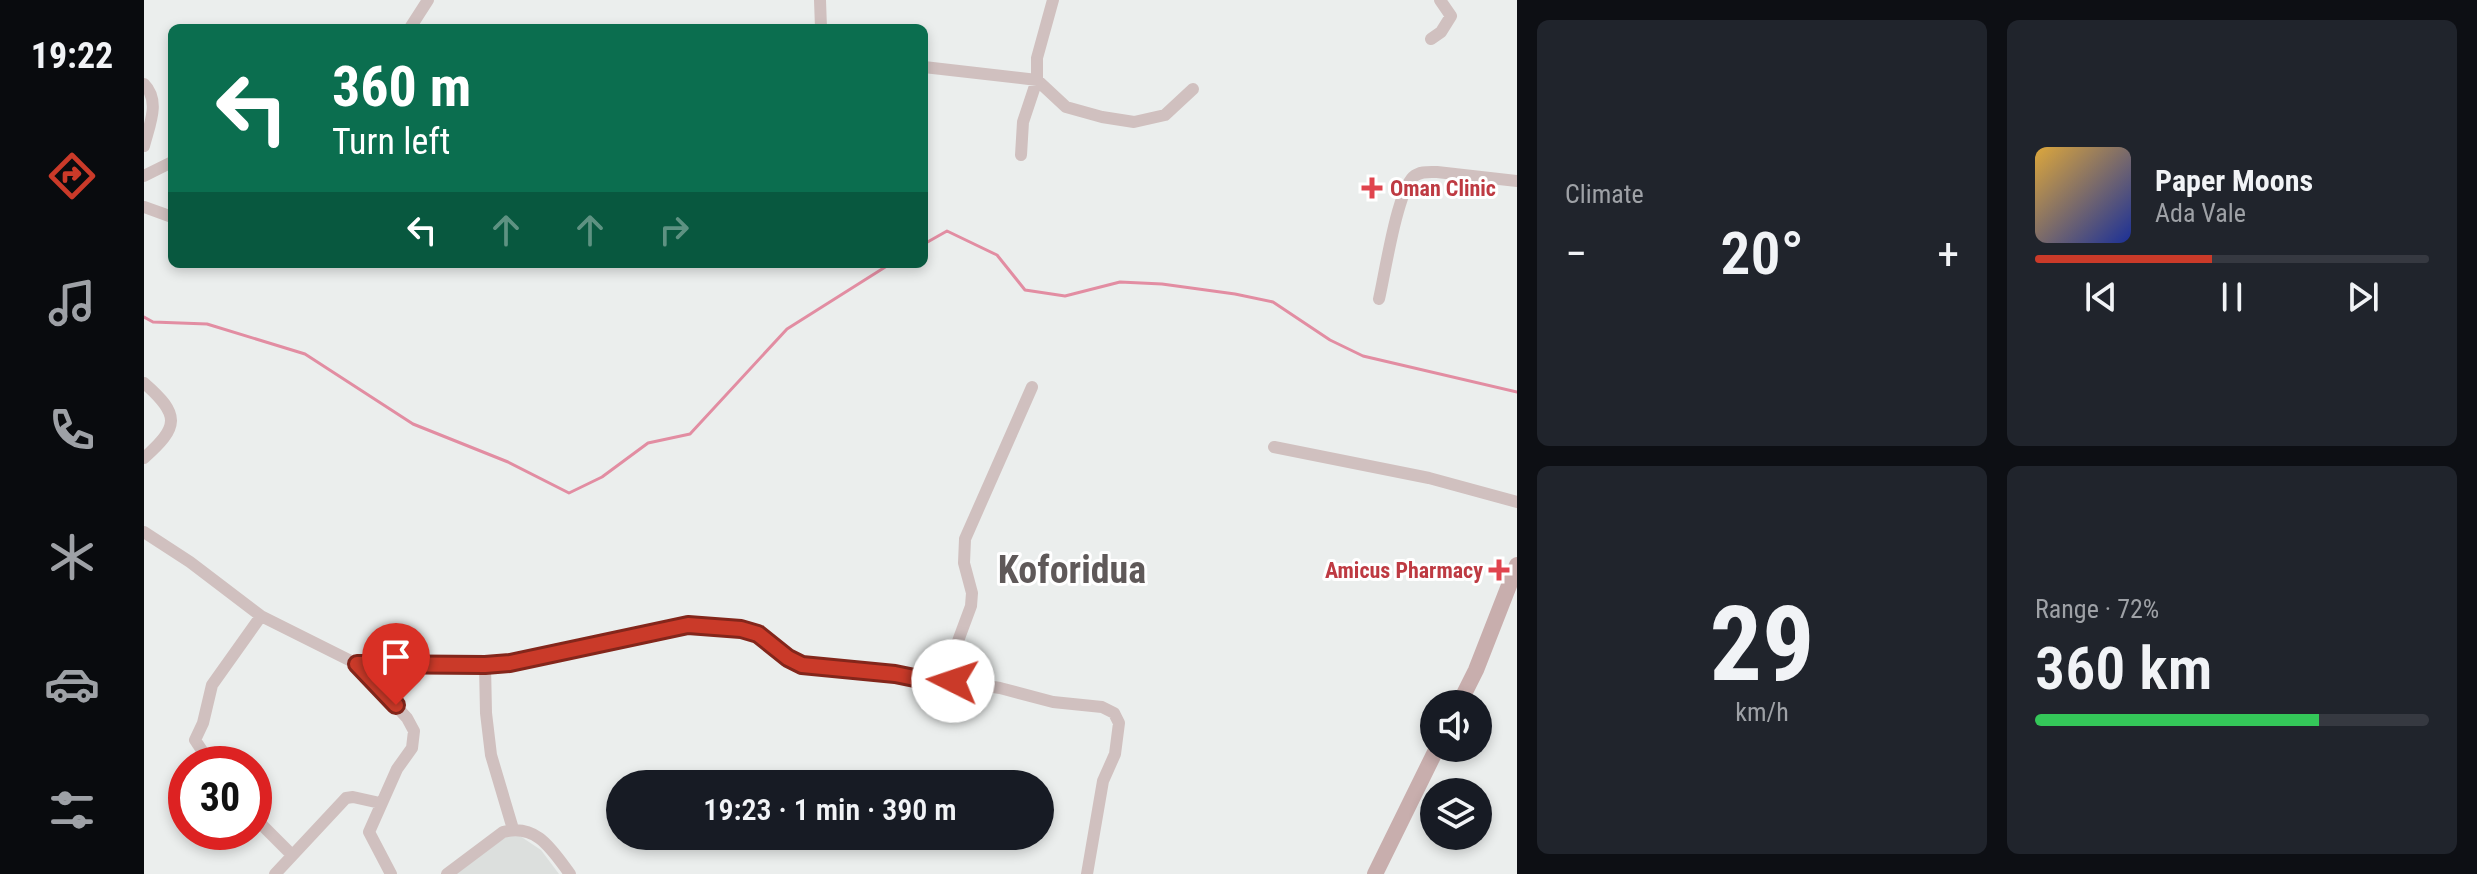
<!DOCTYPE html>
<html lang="en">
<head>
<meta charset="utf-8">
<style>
  :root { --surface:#171b24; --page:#20242c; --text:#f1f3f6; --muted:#9ea1a6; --line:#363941; --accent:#ca3a29 }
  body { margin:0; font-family:"Roboto Condensed",sans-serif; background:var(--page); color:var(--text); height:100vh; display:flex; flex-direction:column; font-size:30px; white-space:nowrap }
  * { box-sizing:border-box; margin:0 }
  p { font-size:26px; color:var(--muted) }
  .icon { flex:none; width:44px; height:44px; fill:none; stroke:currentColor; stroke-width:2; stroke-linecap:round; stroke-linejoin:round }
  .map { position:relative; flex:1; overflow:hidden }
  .panel { display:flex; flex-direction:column; gap:20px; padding:20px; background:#0d0f14; width:960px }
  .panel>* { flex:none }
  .guide { position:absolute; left:24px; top:24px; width:760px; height:244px; border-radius:12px; box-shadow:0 4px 12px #0003; background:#0b6e4f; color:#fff; overflow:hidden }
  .fabs { position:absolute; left:1276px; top:690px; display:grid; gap:16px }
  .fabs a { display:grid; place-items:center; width:72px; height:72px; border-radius:50%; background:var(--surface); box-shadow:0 4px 12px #0003; font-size:40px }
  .speed { position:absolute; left:24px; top:746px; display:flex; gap:16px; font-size:40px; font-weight:700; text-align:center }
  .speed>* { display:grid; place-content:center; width:104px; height:104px; border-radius:50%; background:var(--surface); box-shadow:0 4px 12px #0003; line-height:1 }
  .speed .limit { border:12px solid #d22; background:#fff; color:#111 }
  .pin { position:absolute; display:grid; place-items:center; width:68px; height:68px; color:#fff; margin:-82px -34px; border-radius:50% 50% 50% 0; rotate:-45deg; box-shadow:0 0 8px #0007 }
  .pin .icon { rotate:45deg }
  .me { position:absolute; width:88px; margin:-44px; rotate:274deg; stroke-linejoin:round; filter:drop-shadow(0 0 6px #0008) }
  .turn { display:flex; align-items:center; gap:28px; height:168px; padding:0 32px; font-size:36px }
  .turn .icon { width:104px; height:104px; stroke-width:2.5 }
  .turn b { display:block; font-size:56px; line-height:68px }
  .lanes { display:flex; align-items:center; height:76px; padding:0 32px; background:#0003; justify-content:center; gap:40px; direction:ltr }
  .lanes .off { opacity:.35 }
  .big { font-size:60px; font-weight:600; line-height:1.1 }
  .panel .widget { flex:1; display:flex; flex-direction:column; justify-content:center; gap:12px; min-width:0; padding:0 28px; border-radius:12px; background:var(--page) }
  .panel .dial { align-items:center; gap:0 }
  .dial b { font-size:104px; line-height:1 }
  .song { display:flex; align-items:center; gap:24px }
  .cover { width:96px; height:96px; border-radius:12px; background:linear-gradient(135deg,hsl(40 70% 55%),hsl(230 70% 35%)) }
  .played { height:8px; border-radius:4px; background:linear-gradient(90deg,var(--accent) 45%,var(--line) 45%) }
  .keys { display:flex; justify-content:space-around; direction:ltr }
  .heat { display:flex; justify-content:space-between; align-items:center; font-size:44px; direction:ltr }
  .charge { height:12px; border-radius:6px; background:linear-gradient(90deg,#34c759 72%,var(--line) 0) }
  .panel .tiles { flex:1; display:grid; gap:20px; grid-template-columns:repeat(2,1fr) }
  .trip { position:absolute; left:462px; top:770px; width:448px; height:80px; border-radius:40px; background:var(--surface); box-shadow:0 4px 12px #0003; font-weight:600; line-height:80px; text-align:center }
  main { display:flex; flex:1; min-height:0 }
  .tabs { display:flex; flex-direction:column; width:144px; justify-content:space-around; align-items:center; background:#090b0e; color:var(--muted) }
  .tabs .icon { width:56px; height:56px }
  .tabs .selected { color:var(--accent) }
  .tabs b { font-size:36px; color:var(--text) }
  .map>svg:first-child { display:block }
</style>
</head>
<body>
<main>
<nav class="tabs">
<b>19:22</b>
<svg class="icon selected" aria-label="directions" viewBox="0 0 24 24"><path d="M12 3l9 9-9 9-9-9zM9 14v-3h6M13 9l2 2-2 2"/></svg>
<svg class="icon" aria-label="music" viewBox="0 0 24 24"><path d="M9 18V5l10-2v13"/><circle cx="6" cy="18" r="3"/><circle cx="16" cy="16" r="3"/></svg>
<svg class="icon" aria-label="phone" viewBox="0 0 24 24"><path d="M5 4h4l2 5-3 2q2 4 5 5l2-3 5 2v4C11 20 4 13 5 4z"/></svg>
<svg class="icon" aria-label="climate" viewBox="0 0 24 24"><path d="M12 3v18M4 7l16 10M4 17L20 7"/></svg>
<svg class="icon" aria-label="car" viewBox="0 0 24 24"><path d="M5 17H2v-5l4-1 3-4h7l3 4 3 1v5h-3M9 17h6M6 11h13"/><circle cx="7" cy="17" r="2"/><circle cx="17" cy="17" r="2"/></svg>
<svg class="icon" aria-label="filters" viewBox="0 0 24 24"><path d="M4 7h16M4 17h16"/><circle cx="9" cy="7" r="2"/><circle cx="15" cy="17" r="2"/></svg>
</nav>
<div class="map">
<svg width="1373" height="874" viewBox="0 0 1373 874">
  <rect width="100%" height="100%" fill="#ebeeed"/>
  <path fill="#dcdfdd" d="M370,832L397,850L415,874H311L362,834Z"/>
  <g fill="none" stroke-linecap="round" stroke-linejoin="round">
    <path stroke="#e28da2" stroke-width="3" d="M780,244L803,231L853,255L881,290L921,296L976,282L1018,284L1091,294L1129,302L1186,340L1219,356L1373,392
      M0,317L9,322L63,324L161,354L269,424L364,462L425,493L458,477L504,443L546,434L643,329L746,264"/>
    <path stroke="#d0c0bf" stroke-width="12" d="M676,0L677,28
      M266,28L284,0
      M1287,39L1297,32L1307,16L1296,0
      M780,67L893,80L922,107L958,117L990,122L1021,115L1049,89
      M0,84C17,101 5,126 0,146
      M877,155L879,122L893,80V58L909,0
      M0,176L28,162
      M0,207L28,217
      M1235,299C1241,273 1253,193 1269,177C1276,171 1285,172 1293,172L1373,181
      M0,383C37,415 35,427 0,458
      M1130,447L1285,478L1373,502
      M0,532L46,562L117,616L213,664L341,665L366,663L544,625L597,629L614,634L644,658L658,665L751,674L795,683L809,681L856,688L909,702L958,707L970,713L975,723L971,754L959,781L943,874
      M213,664L263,718L270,731L268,748L253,769L225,832L247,874
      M341,665L342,713L347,755L369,829
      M809,681L814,658V641L827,606L828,593L820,563L821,539L888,387
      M67,764L51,740L59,723L68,685L117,616
      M31,799L42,767
      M110,817L147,854
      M131,874L202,798L209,797L236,803
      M303,874L359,832C393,823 408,850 426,874"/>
    <path stroke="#c8aead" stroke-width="16" d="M1315,704L1332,670L1373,565
      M1231,874L1293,748"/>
  </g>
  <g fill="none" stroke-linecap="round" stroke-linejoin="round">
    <defs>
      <path id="route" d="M252,705L213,664L341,665L366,663L544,625L597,629L614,634L644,658L658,665L751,674L795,683L809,681"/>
    </defs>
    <use href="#route" stroke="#83261b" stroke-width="20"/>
    <use href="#route" stroke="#ca3a29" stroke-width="14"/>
  </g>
  <g fill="#e0444e" stroke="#fff" stroke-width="3">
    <path d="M1224 176h8v8h8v8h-8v8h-8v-8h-8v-8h8z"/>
    <path d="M1351 558h8v8h8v8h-8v8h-8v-8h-8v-8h8z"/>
  </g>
  <g text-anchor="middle" stroke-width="6" stroke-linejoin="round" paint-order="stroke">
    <g font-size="22" font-weight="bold" fill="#be3a42" stroke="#fff" text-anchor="start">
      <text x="1246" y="196">Oman Clinic</text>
      <text x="1339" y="578" text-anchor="end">Amicus Pharmacy</text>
    </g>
    <g font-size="38" font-weight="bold" fill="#5f5959" stroke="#fff">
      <text x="928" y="583">Koforidua</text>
    </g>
  </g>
</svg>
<div class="fabs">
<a><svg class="icon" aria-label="sound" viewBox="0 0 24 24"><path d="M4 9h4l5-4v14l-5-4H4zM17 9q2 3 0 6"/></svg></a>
<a><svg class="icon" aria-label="layers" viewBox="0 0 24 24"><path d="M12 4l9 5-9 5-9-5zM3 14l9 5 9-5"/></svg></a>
</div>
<div class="speed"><div class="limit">30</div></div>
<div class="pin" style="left:252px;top:705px;background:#d93025"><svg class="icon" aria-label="arrive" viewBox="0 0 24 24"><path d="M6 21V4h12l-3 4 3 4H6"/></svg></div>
<svg class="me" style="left:809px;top:681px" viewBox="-20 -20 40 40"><circle r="19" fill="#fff"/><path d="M0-13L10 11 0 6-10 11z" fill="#ca3a29"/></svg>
<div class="trip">19:23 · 1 min · 390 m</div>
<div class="guide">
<div class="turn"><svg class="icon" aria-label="left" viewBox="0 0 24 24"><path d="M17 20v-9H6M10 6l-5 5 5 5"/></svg><div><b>360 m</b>Turn left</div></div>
<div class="lanes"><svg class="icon" aria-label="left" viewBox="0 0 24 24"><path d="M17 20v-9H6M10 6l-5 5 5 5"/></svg><svg class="icon off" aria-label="ahead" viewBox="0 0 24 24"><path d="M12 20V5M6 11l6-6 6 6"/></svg><svg class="icon off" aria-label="ahead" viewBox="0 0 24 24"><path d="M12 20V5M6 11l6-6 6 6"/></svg><svg class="icon off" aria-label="right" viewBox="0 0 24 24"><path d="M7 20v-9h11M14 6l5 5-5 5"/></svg></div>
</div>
</div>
<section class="panel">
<div class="tiles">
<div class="widget"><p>Climate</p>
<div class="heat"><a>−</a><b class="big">20°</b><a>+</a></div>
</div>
<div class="widget">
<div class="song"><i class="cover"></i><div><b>Paper Moons</b><p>Ada Vale</p></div></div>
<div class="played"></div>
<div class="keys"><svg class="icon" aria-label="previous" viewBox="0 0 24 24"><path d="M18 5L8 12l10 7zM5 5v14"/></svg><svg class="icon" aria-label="pause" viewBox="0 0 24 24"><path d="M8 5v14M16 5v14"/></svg><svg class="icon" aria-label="next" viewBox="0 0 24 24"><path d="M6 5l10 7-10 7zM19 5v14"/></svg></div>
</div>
<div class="widget dial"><b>29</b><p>km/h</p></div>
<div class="widget"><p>Range · 72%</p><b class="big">360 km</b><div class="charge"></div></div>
</div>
</section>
</main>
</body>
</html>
